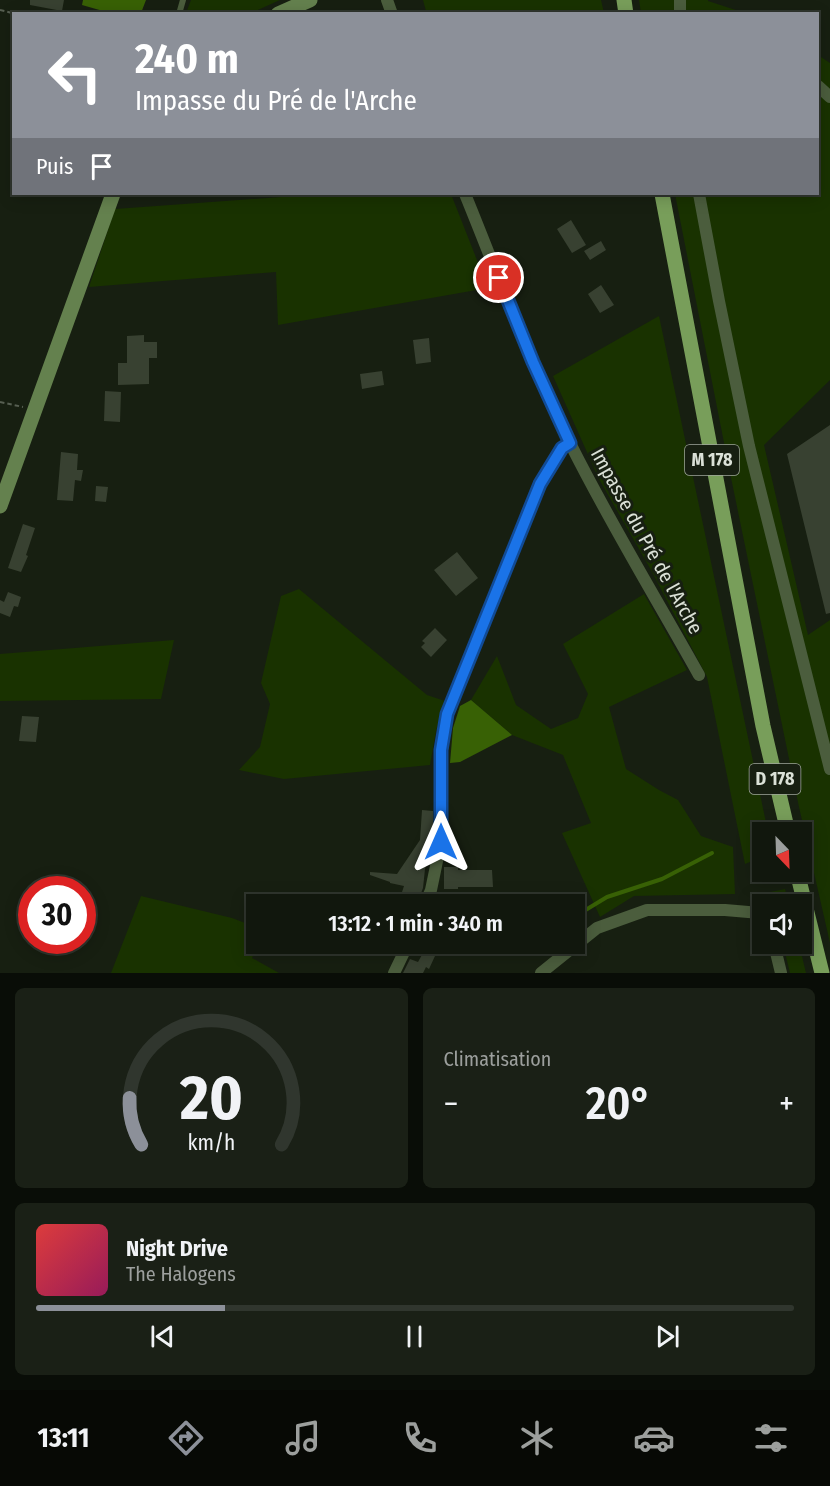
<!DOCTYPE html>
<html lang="fr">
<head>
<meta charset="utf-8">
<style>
  :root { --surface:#11170d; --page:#1a2016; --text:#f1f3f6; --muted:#9c9f9d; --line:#30362e; --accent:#8c9099 }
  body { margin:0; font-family:"Fira Sans Condensed",sans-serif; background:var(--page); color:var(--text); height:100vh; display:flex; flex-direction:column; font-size:22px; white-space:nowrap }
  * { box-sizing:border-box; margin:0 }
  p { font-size:20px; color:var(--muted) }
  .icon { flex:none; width:33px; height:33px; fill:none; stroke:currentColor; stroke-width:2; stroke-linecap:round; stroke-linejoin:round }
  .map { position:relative; height:973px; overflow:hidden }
  .details { display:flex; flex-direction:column; gap:15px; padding:15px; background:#090d07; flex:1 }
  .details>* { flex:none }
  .hud { position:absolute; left:12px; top:12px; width:807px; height:183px; border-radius:0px; box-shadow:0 3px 15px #0003,0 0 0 2px var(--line); background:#8c9099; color:#fff; overflow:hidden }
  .needle { width:39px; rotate:157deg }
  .controls { position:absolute; left:752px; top:822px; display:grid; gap:12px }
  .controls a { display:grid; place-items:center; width:60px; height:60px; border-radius:0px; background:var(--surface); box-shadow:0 3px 15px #0003,0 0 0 2px var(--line); font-size:30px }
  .speed { position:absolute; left:18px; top:876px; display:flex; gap:12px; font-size:30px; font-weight:700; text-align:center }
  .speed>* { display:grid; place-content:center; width:78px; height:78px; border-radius:50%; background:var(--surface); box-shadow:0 3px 15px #0003,0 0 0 2px var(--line); line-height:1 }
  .speed .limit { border:9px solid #d22; background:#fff; color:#111 }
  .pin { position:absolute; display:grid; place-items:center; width:51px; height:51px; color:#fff; margin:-26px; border:3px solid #fff; border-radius:50%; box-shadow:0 2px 6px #0007 }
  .me { position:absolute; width:66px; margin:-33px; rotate:0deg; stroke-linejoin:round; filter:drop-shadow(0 0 4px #0008) }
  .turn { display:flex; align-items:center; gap:21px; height:126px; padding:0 24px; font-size:27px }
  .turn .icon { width:78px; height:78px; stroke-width:2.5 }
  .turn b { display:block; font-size:42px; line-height:51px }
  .then { display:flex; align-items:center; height:57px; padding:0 24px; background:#0003; gap:12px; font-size:22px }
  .big { font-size:45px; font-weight:600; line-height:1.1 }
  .details .card { flex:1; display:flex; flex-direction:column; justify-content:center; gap:9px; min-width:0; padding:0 21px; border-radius:9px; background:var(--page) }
  .details .dial { align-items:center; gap:0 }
  .dial svg { height:156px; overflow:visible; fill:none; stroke:var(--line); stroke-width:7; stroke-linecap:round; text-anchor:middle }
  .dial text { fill:var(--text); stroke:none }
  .song { display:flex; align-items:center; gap:18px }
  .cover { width:72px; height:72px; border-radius:9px; background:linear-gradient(135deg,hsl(0 70% 55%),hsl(330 70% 35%)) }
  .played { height:6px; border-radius:3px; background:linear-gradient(90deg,var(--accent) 25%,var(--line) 25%) }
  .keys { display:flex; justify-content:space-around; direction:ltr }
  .heat { display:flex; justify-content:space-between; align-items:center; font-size:33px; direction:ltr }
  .details .tiles { flex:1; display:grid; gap:15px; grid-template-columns:1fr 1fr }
  .card:last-child { grid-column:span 2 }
  .trip { position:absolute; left:246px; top:894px; width:339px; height:60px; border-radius:0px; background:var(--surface); box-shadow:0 3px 15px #0003,0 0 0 2px var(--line); font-weight:600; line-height:60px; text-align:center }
  .tabs { display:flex; height:96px; justify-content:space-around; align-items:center; background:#070905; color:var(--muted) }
  .tabs .icon { width:42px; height:42px }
  .tabs .on { color:var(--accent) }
  .tabs b { font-size:27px; color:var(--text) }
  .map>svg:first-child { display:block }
</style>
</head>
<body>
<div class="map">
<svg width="830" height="973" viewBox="0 0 830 973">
  <rect width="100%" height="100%" fill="#171f11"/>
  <path fill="#193200" d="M191,0H280L251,13H186Z
    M423,0H601L604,13H436L426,11Z
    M639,0H708V1L745,13H641Z
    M818,55L830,63V380L764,445L808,635L830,620V943L799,807L729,468L675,194H818Z
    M323,194H451L488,288L278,325L276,272L89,287L115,209Z
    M659,316L768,832H762V857L745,864L707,677L651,570L599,479L553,376Z
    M299,589L427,695L445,701L436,731L430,765L284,779L239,770L260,747L270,704L261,683L281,596Z
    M644,594L687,670L609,707L626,769L659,790L678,800L701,836L733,847L735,894L634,896L600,917L562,833L591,823L563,755L512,735L471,700L497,656L516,705L551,729L578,718L588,694L563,644Z
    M174,640L161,699L0,701V654Z
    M785,889L789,904H773L770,892Z
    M141,896L232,918L256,927V944H258L252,958L279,973H111Z
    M783,944H799L806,973H790Z"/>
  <path fill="#386105" d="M83,0H146L141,13H110L82,5Z
    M471,700L512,735L460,762L450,763L453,728L460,706Z"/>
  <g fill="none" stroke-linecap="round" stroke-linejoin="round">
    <path stroke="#386105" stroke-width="4" d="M574,917L607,897L662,879L712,853"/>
  </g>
  <path fill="#384131" d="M30,0H64L62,11L30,5Z
    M571,220L586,245L572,253L557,229Z
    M601,241L606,250L590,260L584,251Z
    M601,285L614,305L600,313L588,294Z
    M144,335V342H157V358H149V384L118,385V363H127V336Z
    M429,338L431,362L416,364L413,340Z
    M382,371L384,385L362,389L360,374Z
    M105,391L121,392L120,422L104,421Z
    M830,425V613L826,614L787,454Z
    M61,452L78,454L77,470H83L81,481L75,480L73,501L57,500Z
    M96,486L108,487L106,502L95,501Z
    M23,524L35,528L26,555L28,556L21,572L8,568Z
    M457,552L478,578L456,596L434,570Z
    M8,592L21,597L18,607L14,606L10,617L0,613V600L4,602Z
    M435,628L447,640L431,657L421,647L425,643L422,641Z
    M22,716L39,717L36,742L19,741Z
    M422,810L433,811V841L432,847L426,854L429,857L425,869L423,888L417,904H398L404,886L390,883V882L370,875V872L397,874L420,840Z
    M444,867H458V870H492L493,887H458V889H444Z
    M428,944H452L435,956L429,969L426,967L423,973H403L410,959L418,962Z"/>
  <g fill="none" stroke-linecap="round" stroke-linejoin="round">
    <path stroke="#575f52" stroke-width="2" stroke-dasharray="4.5 3" stroke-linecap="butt" d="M0,10L16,14
      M0,402L23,407"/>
    <path stroke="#4b5d3d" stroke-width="6" d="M179,14L183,0"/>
    <path stroke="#4b5d3d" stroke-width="12" d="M387,0L392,14
      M680,14V0
      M818,86L830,97
      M465,194C499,277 530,364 571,445C610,523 656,598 699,675
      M699,194L719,301L749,446L830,769
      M425,904L431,890L441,842L442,750L447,714L540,485L562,448L570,443
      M774,944L781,973
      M394,973L408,944
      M541,973L597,928L647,910H725L760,913L762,915"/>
    <path stroke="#64814e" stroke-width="15" d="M278,14L310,0
      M0,506L113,194"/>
    <path stroke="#789e5a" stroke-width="15" d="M624,0L626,14
      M662,194L763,726L788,832
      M797,872L822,973"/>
  </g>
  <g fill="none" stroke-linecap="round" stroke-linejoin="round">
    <defs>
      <path id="route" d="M441,842V750L447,714L540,484L562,448L570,443L533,362L499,278"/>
    </defs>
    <use href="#route" stroke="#114b97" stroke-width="15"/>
    <use href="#route" stroke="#1a73e8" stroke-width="10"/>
  </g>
  <g text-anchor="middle" stroke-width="6" stroke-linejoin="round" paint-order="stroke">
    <g fill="#171f11" stroke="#a0a79c" stroke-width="1.5">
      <rect x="685" y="445" width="54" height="30" rx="4.5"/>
      <rect x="749.5" y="764" width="51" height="30" rx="4.5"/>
    </g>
    <g font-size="18" font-weight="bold" fill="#dbe1d7">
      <text x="712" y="466">M 178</text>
      <text x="775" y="785">D 178</text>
    </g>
    <g font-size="20" fill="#dbe1d7" stroke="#171f11">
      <text transform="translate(647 541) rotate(61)" y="7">Impasse du Pré de l'Arche</text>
    </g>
  </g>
</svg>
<div class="controls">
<a><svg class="needle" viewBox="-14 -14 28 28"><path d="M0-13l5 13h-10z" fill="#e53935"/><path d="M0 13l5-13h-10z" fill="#9c9f9d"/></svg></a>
<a><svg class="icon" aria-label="sound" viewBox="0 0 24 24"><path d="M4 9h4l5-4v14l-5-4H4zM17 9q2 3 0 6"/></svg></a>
</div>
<div class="speed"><div class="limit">30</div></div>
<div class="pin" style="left:499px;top:278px;background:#d93025"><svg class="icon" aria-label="arrive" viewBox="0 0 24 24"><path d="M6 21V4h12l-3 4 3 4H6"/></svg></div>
<svg class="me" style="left:441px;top:842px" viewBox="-20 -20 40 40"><path d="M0-17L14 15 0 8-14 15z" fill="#1a73e8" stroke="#fff" stroke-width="4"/></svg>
<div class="trip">13:12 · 1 min · 340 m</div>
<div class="hud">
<div class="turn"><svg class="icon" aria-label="left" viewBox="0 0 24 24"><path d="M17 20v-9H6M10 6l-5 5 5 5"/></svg><div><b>240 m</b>Impasse du Pré de l'Arche</div></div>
<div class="then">Puis<svg class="icon" aria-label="arrive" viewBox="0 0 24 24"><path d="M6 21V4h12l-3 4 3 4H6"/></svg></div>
</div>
</div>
<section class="details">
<div class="tiles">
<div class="card dial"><svg viewBox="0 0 100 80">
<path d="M14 69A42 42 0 1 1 86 69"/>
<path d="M14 69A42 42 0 0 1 8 45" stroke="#8c9099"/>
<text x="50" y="56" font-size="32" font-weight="700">20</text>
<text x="50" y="72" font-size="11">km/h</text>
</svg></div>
<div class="card"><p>Climatisation</p>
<div class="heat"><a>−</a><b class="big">20°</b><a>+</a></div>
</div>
<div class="card">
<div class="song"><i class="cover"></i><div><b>Night Drive</b><p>The Halogens</p></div></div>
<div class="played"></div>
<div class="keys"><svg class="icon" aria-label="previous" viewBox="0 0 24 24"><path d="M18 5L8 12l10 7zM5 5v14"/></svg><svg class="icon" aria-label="pause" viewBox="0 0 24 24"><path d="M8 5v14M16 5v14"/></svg><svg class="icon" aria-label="next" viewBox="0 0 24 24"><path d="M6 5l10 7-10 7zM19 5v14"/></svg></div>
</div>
</div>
</section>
<nav class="tabs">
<b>13:11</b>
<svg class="icon on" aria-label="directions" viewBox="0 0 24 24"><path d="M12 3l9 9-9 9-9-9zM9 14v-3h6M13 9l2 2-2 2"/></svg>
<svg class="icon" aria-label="music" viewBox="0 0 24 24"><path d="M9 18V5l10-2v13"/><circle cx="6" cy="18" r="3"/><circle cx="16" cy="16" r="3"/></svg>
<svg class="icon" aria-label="phone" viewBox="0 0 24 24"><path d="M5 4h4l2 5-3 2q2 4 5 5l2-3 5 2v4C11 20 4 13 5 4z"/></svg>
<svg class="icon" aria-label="climate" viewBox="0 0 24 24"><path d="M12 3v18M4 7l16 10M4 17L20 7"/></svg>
<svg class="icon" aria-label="car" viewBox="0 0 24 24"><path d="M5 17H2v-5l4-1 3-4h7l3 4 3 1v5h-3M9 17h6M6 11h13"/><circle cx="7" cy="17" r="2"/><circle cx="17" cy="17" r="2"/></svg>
<svg class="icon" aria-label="filters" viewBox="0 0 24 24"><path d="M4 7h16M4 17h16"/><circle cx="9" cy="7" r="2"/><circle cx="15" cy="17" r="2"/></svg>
</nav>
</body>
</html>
